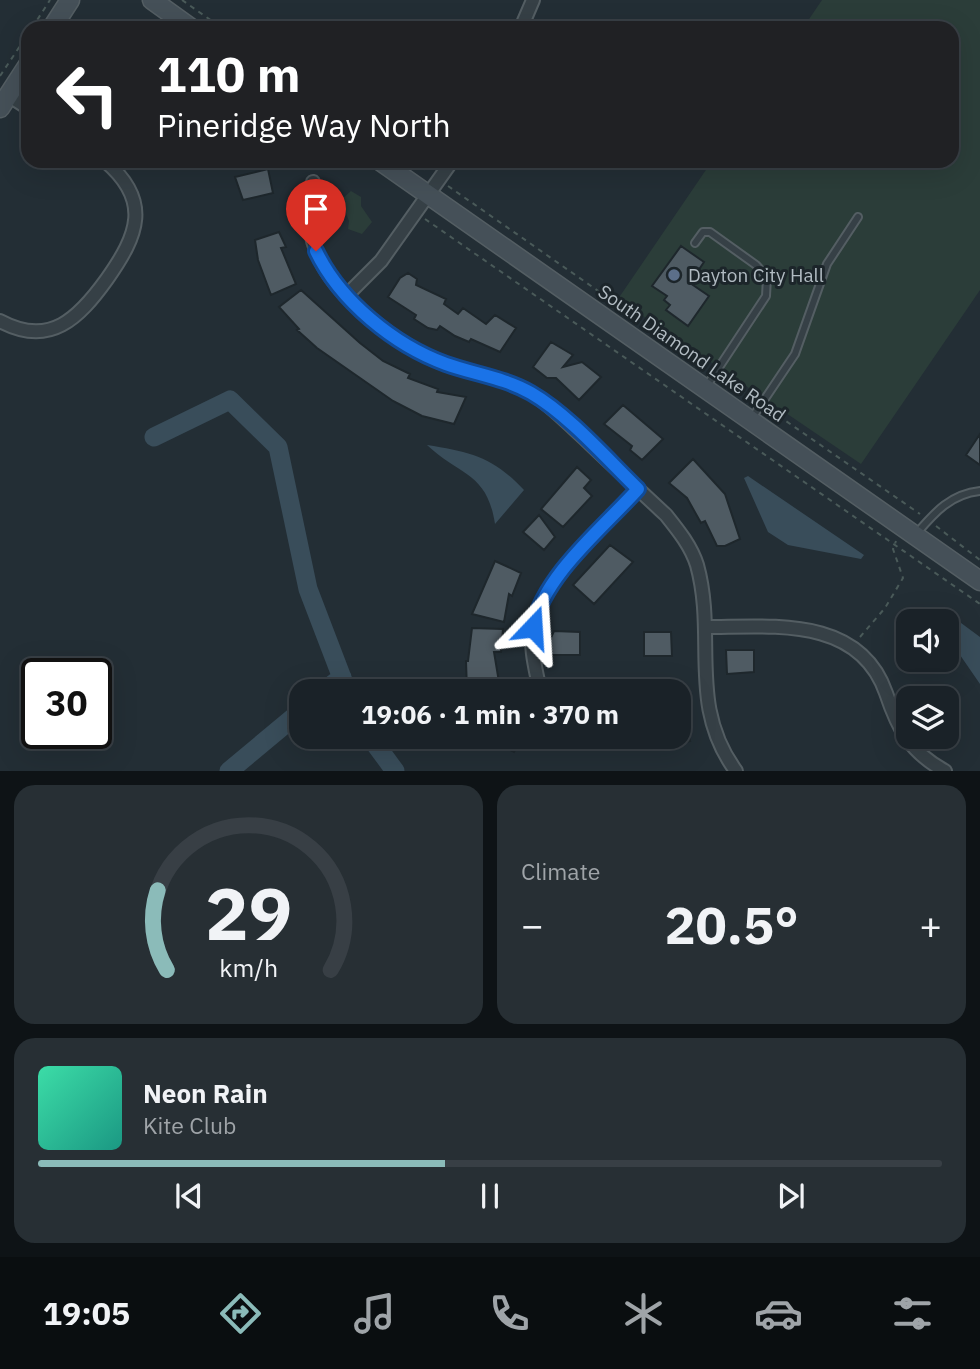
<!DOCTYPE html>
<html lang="en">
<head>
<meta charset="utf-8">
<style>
  :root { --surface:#1a2228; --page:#272f34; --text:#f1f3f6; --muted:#9fa4a8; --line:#383f45; --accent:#8bbbb9 }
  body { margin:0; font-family:"IBM Plex Sans",sans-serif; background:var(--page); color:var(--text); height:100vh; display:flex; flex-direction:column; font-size:26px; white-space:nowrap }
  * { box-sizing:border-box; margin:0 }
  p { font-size:23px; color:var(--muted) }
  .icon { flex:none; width:38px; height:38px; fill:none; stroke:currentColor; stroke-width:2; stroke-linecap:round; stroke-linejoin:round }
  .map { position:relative; height:771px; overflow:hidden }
  .panel { display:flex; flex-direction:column; gap:14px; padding:14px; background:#0e1316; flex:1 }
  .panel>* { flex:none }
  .top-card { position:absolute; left:21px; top:21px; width:938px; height:147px; border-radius:21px; box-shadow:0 7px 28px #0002,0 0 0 2px var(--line); background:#202124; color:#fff; overflow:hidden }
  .buttons { position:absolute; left:896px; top:609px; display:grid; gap:14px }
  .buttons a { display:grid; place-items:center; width:63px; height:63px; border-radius:14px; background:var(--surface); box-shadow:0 7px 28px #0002,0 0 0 2px var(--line); font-size:35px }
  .speed { position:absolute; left:21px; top:658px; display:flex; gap:14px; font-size:35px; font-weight:700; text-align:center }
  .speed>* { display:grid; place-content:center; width:91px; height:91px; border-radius:50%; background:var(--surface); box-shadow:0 7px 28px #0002,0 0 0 2px var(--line); line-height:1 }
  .speed .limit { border:4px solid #111; border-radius:10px; background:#fff; color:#111 }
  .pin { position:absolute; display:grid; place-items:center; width:60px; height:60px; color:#fff; margin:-72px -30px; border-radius:50% 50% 50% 0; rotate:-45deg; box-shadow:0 0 7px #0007 }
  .pin .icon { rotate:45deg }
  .me { position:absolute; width:77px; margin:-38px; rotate:20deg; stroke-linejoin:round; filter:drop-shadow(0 0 5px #0008) }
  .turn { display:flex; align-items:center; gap:24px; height:147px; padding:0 21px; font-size:32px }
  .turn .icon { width:91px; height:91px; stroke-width:2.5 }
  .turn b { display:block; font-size:49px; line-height:60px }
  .big { font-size:52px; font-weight:700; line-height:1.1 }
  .panel .widget { flex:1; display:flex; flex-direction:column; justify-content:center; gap:10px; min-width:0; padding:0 24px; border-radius:21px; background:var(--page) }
  .panel .dial { align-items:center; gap:0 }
  .dial svg { height:182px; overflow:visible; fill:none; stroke:var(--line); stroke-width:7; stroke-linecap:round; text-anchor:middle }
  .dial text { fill:var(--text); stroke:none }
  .song { display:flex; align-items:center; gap:21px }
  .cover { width:84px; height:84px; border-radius:10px; background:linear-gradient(135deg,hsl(160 70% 55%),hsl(170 70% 35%)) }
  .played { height:7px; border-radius:4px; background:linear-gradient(90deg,var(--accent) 45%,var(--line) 45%) }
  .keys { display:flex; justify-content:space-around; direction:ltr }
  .heat { display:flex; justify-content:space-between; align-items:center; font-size:38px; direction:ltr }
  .panel .tiles { flex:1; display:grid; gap:14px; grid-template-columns:1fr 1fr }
  .widget:last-child { grid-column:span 2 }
  .trip { position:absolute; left:289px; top:679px; width:402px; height:70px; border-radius:21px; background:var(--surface); box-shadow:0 7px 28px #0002,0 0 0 2px var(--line); font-weight:700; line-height:70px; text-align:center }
  .tabs { display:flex; height:112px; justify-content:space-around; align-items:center; background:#0a0e10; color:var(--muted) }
  .tabs .icon { width:49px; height:49px }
  .tabs .active { color:var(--accent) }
  .tabs b { font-size:32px; color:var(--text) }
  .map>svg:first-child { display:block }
</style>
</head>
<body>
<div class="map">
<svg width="980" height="771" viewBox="0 0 980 771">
  <rect width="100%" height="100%" fill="#232e35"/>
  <path fill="#2b3d39" d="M822,0H980V290L861,464L618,299L712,161H952V28H803Z
    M351,191L361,197V206L372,222L362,234L348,229L349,221L341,200Z"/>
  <path fill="#394d5a" d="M427,445C471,452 493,457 524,490L495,524C487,472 461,477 427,445Z
    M748,476L864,555L861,559L788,545L768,532L744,478Z
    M943,615L957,620L980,637V684L949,639L947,621H942Z"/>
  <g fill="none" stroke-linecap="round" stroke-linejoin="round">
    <path stroke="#394d5a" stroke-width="19" d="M154,437L230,400L278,447L308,589L347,691
      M324,691L342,677
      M370,737L395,771
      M229,771L301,711"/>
  </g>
  <path fill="#4f5b63" stroke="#1e272c" stroke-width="2" d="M268,169L273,193L243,200L235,177Z
    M279,232L286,247L281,248L296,284L271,295L258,260L255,240Z
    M681,246L704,262L690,283L709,296L688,326L666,310L670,305L664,300L667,296L652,286Z
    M408,273L417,279L416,285L446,299L444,304L458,314L463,308L486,324L495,315L516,328L500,352L471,339L469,342L455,336L440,326L437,330L428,328L414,319L416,315L388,297L400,278Z
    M301,290L360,343L383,361L410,374L408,378L438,389L437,392L466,397L454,424L422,416L393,401L317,348L297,330L299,329L279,307Z
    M551,342L573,355L563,367L582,362L601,377L579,400L556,378H547L533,367Z
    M623,405L663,439L642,460L630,450L632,446L604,424Z
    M980,434V465L966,455Z
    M693,459L725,494L740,539L725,546H717L705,521L701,523L687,498L669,483Z
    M577,467L591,480L584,488L592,496L563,527L541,509Z
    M539,515L555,537L544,550L523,532Z
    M610,545L633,562L594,604L573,585Z
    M495,561L521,573L512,596L509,594L504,622L472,614Z
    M472,628L503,629L501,652H494L499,682L493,683L497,691H467L466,661H468Z
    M554,631L580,632V655H543Z
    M644,632H671L672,656H644Z
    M726,650H754V672L727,674Z
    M486,737H522L514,752Z
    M653,737H689L690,741L655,748Z"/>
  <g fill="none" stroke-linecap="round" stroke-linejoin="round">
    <defs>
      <path id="lane" d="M695,243L703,232H710L756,265L767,277L766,296L706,387
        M752,418L795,354L827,264L858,217
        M917,533C935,512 951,494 980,491"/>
      <path id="street" d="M521,28L533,0
        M8,95L28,108
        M313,182C309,206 307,227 316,250C332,296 397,344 440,362C470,374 503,377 531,393C551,405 567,423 584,438C611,464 638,489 666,515C678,530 691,546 697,565C717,637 687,705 736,771
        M347,295L381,261L452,161
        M0,321C50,348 79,318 107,279C138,235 152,201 105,161
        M705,627C770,627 859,615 886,693C898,729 910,752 945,771
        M539,686C535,666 530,648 533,627C542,577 605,526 638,489"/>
      <path id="secondary" d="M152,0L191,28
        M52,28L70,0
        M0,108L28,65
        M380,161L980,581"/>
    </defs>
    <use href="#lane" stroke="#545e63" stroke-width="10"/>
    <use href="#street" stroke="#545e63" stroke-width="16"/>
    <use href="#secondary" stroke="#545e63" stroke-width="21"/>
    <path stroke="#4a5a59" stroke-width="2" stroke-dasharray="5 5" stroke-linecap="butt" d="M182,0L222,28
      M32,28L50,0
      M0,76L28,34
      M413,161L429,172
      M448,186L707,367
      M425,219L980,604
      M724,378L754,399
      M770,410L920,514
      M936,526L980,560
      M860,637L885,608L903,578L893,549L896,541"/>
    <use href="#lane" stroke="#364046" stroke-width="6"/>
    <use href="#street" stroke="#364046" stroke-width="12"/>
    <use href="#secondary" stroke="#455058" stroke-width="18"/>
  </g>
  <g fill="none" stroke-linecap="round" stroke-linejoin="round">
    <defs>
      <path id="route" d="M316,251C340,301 394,345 446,364C474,374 505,378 531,393C569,415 607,459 638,489C603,528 544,575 533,627"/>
    </defs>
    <use href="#route" stroke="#114b97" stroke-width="18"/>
    <use href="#route" stroke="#1a73e8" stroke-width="12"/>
  </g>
  <circle fill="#5c6f8a" stroke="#1c252a" stroke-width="2.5" cx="674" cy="275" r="7"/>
  <g text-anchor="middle" stroke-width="6" stroke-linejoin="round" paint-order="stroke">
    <g font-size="19" fill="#b1bbc2" stroke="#1c252a" text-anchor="start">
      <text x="688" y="282">Dayton City Hall</text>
    </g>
    <g font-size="19" fill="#b1bbc2" stroke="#1c252a">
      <text transform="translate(692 353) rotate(35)" y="7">South Diamond Lake Road</text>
    </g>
  </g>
</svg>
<div class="buttons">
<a><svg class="icon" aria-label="sound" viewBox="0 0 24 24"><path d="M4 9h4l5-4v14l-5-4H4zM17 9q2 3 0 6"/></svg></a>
<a><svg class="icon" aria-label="layers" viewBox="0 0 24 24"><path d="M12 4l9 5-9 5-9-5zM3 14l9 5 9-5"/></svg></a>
</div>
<div class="speed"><div class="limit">30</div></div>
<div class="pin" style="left:316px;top:251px;background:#d93025"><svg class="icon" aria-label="arrive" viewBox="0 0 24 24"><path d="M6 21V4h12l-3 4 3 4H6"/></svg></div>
<svg class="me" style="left:533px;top:627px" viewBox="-20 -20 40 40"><path d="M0-17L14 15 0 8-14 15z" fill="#1a73e8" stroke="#fff" stroke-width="4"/></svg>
<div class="trip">19:06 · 1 min · 370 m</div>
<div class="top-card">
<div class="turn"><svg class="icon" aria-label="left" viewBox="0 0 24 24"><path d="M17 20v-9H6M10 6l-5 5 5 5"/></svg><div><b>110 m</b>Pineridge Way North</div></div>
</div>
</div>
<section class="panel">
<div class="tiles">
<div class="widget dial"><svg viewBox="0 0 100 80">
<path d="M14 69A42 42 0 1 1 86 69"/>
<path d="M14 69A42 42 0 0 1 10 34" stroke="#8bbbb9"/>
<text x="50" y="56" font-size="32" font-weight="700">29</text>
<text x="50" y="72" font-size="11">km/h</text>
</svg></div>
<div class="widget"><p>Climate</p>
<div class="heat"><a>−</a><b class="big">20.5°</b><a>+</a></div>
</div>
<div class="widget">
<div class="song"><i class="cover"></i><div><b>Neon Rain</b><p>Kite Club</p></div></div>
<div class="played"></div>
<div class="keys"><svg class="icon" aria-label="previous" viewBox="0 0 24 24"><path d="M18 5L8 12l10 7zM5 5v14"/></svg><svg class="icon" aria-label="pause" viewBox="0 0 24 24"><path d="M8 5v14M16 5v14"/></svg><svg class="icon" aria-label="next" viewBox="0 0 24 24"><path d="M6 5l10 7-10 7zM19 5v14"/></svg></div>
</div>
</div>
</section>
<nav class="tabs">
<b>19:05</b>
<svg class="icon active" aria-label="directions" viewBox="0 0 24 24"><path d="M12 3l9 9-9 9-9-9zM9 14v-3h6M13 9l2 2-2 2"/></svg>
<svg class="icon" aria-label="music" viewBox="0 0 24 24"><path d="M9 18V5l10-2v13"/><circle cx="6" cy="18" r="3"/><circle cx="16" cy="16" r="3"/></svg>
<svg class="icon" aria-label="phone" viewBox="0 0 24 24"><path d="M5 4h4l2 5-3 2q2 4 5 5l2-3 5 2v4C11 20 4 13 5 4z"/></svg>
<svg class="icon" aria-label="climate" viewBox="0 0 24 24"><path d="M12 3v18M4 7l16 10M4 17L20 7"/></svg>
<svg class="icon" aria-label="car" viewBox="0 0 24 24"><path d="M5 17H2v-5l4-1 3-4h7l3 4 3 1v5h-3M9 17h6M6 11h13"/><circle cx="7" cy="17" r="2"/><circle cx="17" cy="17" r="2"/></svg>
<svg class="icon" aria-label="filters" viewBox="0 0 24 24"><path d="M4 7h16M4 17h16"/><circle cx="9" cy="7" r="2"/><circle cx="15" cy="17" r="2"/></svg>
</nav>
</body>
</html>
